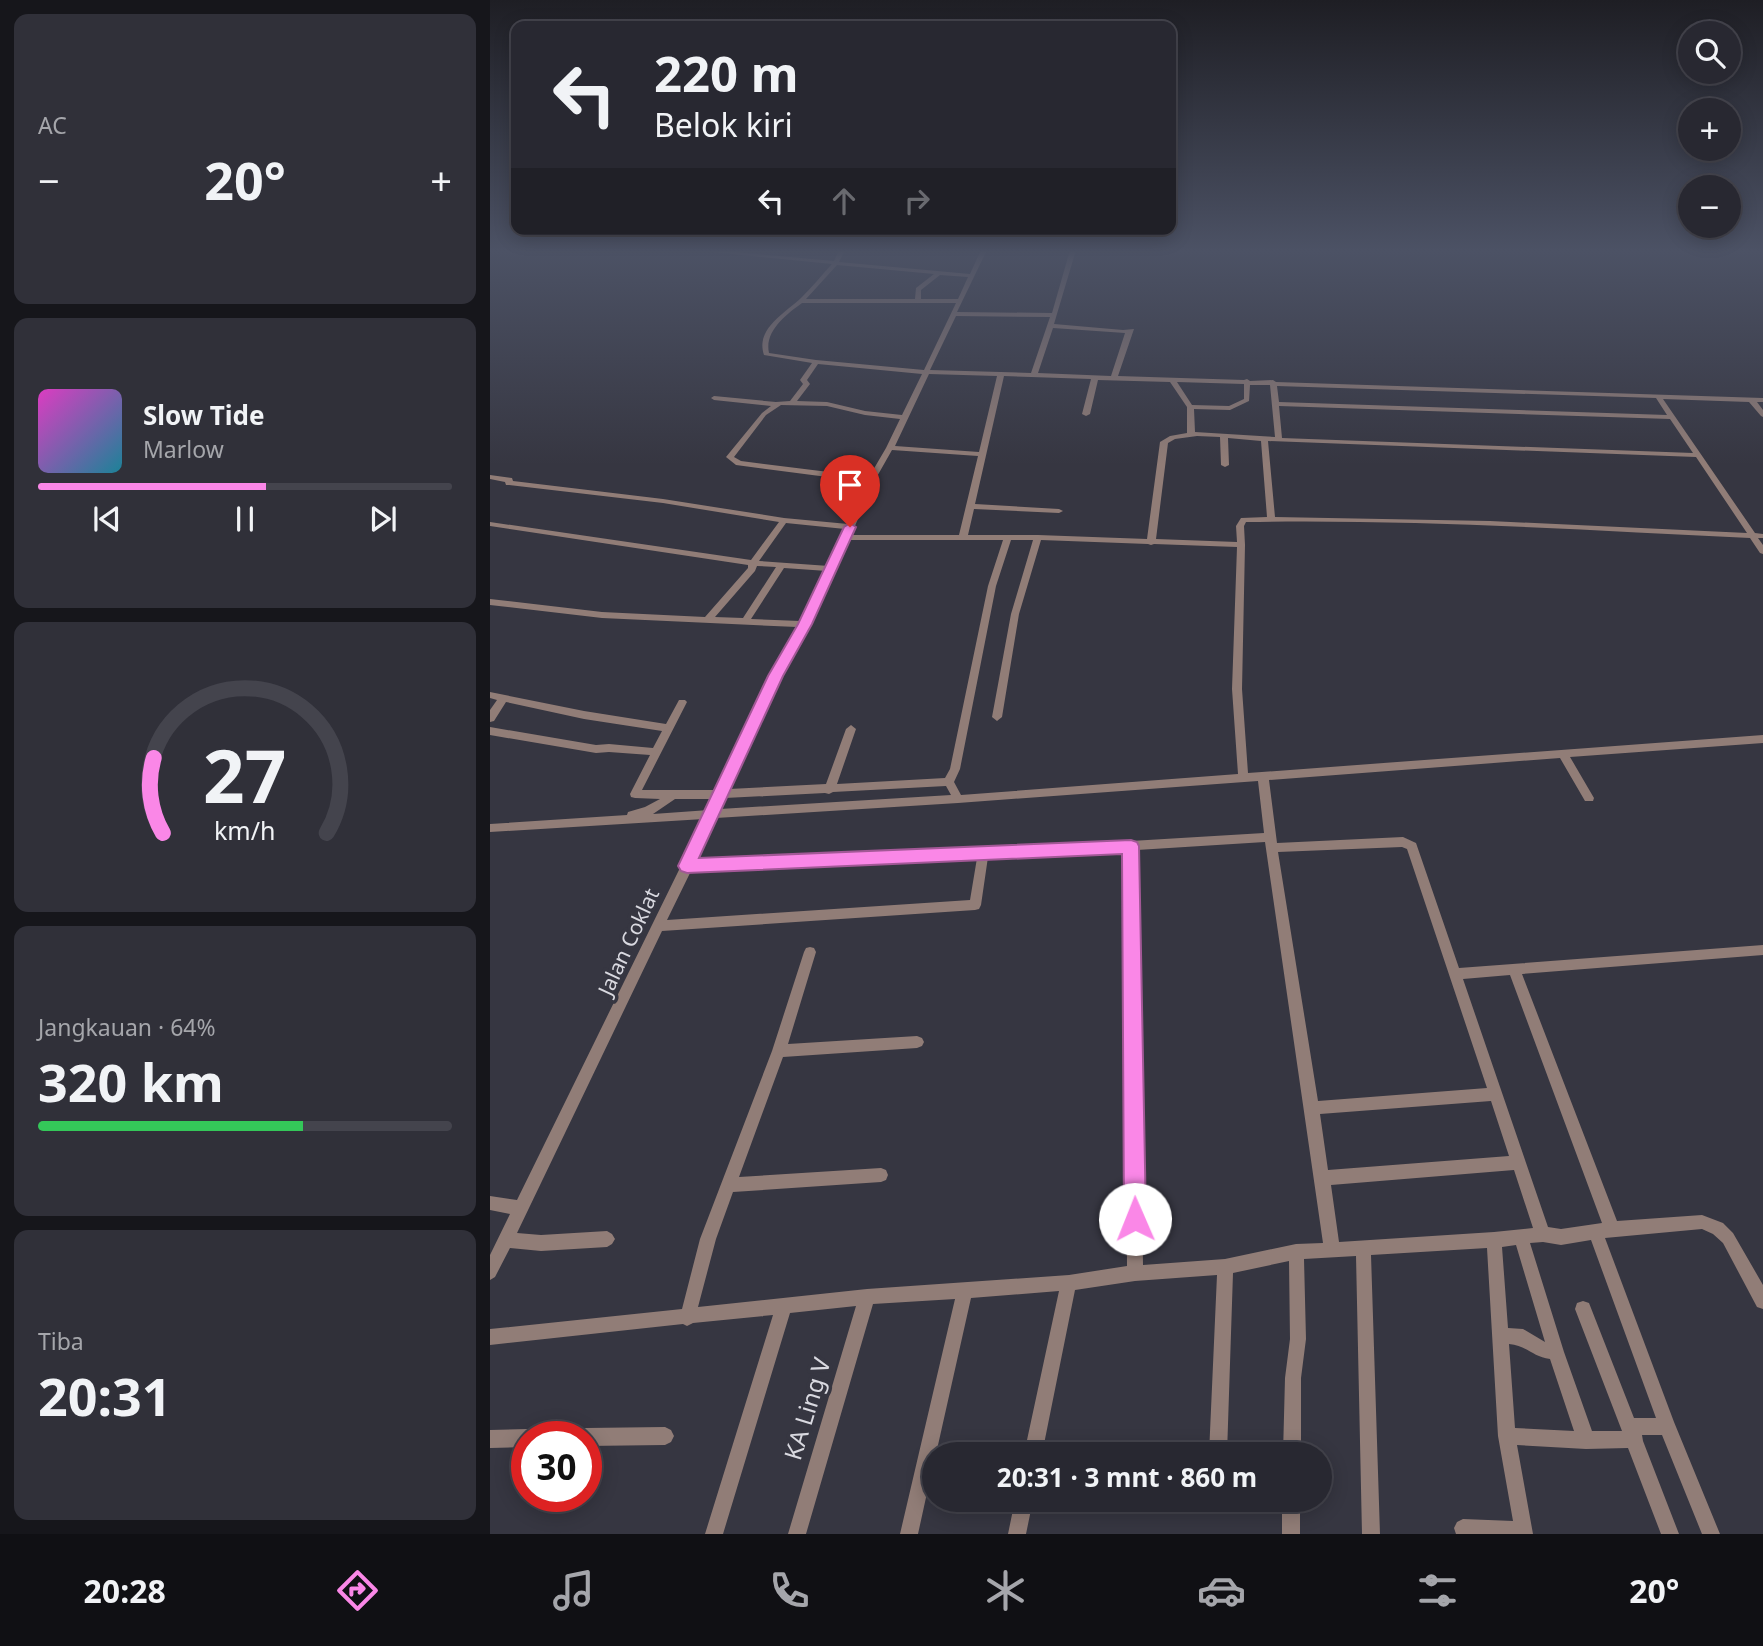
<!DOCTYPE html>
<html lang="id">
<head>
<meta charset="utf-8">
<style>
  :root { --surface:#282831; --page:#303039; --text:#f1f3f6; --muted:#a5a6ab; --line:#44444d; --accent:#fa87e7 }
  body { margin:0; font-family:"Noto Sans",sans-serif; background:var(--page); color:var(--text); height:100vh; display:flex; flex-direction:column; font-size:26px; white-space:nowrap }
  * { box-sizing:border-box; margin:0 }
  p { font-size:23px; color:var(--muted) }
  .icon { flex:none; width:38px; height:38px; fill:none; stroke:currentColor; stroke-width:2; stroke-linecap:round; stroke-linejoin:round }
  .map { position:relative; flex:1; overflow:hidden }
  .side { display:flex; flex-direction:column; gap:14px; padding:14px; background:#16161b; width:490px }
  .side>* { flex:none }
  .guide { position:absolute; left:21px; top:21px; width:665px; height:214px; border-radius:14px; box-shadow:0 4px 18px #0003,0 0 0 2px var(--line); background:#282831; color:var(--text); overflow:hidden }
  .controls { position:absolute; left:1188px; top:21px; display:grid; gap:14px }
  .controls a { display:grid; place-items:center; width:63px; height:63px; border-radius:50%; background:var(--surface); box-shadow:0 4px 18px #0003,0 0 0 2px var(--line); font-size:35px }
  .speed { position:absolute; left:21px; top:1421px; display:flex; gap:14px; font-size:35px; font-weight:700; text-align:center }
  .speed>* { display:grid; place-content:center; width:91px; height:91px; border-radius:50%; background:var(--surface); box-shadow:0 4px 18px #0003,0 0 0 2px var(--line); line-height:1 }
  .speed .limit { border:10px solid #d22; background:#fff; color:#111 }
  .pin { position:absolute; display:grid; place-items:center; width:60px; height:60px; color:#fff; margin:-72px -30px; border-radius:50% 50% 50% 0; rotate:-45deg; box-shadow:0 0 7px #0007 }
  .pin .icon { rotate:45deg }
  .me { position:absolute; width:77px; margin:-38px; rotate:359deg; stroke-linejoin:round; filter:drop-shadow(0 0 5px #0008) }
  .turn { display:flex; align-items:center; gap:24px; height:147px; padding:0 28px; font-size:32px }
  .turn .icon { width:91px; height:91px; stroke-width:2.5 }
  .turn b { display:block; font-size:49px; line-height:60px }
  .lanes { display:flex; align-items:center; height:66px; padding:0 28px; background:#0003; justify-content:center; gap:35px; direction:ltr }
  .lanes .off { opacity:.35 }
  .big { font-size:52px; font-weight:700; line-height:1.1 }
  .side .tile { flex:1; display:flex; flex-direction:column; justify-content:center; gap:10px; min-width:0; padding:0 24px; border-radius:14px; background:var(--page) }
  .side .dial { align-items:center; gap:0 }
  .dial svg { height:182px; overflow:visible; fill:none; stroke:var(--line); stroke-width:7; stroke-linecap:round; text-anchor:middle }
  .dial text { fill:var(--text); stroke:none }
  .song { display:flex; align-items:center; gap:21px }
  .cover { width:84px; height:84px; border-radius:10px; background:linear-gradient(135deg,hsl(310 70% 55%),hsl(190 70% 35%)) }
  .played { height:7px; border-radius:4px; background:linear-gradient(90deg,var(--accent) 55%,var(--line) 55%) }
  .keys { display:flex; justify-content:space-around; direction:ltr }
  .heat { display:flex; justify-content:space-between; align-items:center; font-size:38px; direction:ltr }
  .charge { height:10px; border-radius:5px; background:linear-gradient(90deg,#34c759 64%,var(--line) 0) }
  .trip { position:absolute; left:432px; top:1442px; width:410px; height:70px; border-radius:35px; background:var(--surface); box-shadow:0 4px 18px #0003,0 0 0 2px var(--line); font-weight:700; line-height:70px; text-align:center }
  .tab-bar { display:flex; height:112px; justify-content:space-around; align-items:center; background:#101014; color:var(--muted) }
  .tab-bar .icon { width:49px; height:49px }
  .tab-bar .current { color:var(--accent) }
  .tab-bar b { font-size:32px; color:var(--text) }
  main { display:flex; flex:1; min-height:0 }
  .map>svg:first-child { display:block }
</style>
</head>
<body>
<main>
<section class="side">
<div class="tile"><p>AC</p>
<div class="heat"><a>−</a><b class="big">20°</b><a>+</a></div>
</div>
<div class="tile">
<div class="song"><i class="cover"></i><div><b>Slow Tide</b><p>Marlow</p></div></div>
<div class="played"></div>
<div class="keys"><svg class="icon" aria-label="previous" viewBox="0 0 24 24"><path d="M18 5L8 12l10 7zM5 5v14"/></svg><svg class="icon" aria-label="pause" viewBox="0 0 24 24"><path d="M8 5v14M16 5v14"/></svg><svg class="icon" aria-label="next" viewBox="0 0 24 24"><path d="M6 5l10 7-10 7zM19 5v14"/></svg></div>
</div>
<div class="tile dial"><svg viewBox="0 0 100 80">
<path d="M14 69A42 42 0 1 1 86 69"/>
<path d="M14 69A42 42 0 0 1 10 36" stroke="#fa87e7"/>
<text x="50" y="56" font-size="32" font-weight="700">27</text>
<text x="50" y="72" font-size="11">km/h</text>
</svg></div>
<div class="tile"><p>Jangkauan · 64%</p><b class="big">320 km</b><div class="charge"></div></div>
<div class="tile"><p>Tiba</p><b class="big">20:31</b></div>
</section>
<div class="map">
<svg width="1273" height="1534" viewBox="0 0 1273 1534">
  <rect width="100%" height="100%" fill="#363641"/>
  <g fill="none" stroke-linecap="round" stroke-linejoin="round">
    <path fill="#917d77" fill-rule="evenodd" d="M202,250H223L344,261L349,250H355L349,262L480,274L491,250H497L467,312L562,313L580,250H586L564,324L633,330L644,329L628,376L754,380L757,379L760,381L783,380L786,382L1273,398V402H1267L1273,410V417L1271,416L1259,402L1173,399L1265,533L1273,534V538H1268L1273,545V554L1270,553L1260,538C1092,530 924,519 756,522L754,526L755,545L752,689L758,773L1273,735V743L1080,757L1104,798L1103,801H1095L1070,758L779,780L787,843L913,837L926,843L969,968L1273,945V955L1032,974L1127,1221L1212,1215L1233,1223L1243,1233L1273,1285V1309L1267,1307L1233,1243L1223,1234L1212,1229L1115,1238L1184,1422L1230,1534H1212L1172,1435H1152L1153,1441L1189,1534H1171L1138,1448L1096,1449L1027,1445L1043,1534H966L964,1528L967,1522L973,1519L1023,1521L1008,1436L997,1248L881,1255L890,1534H872L866,1256L814,1259L816,1339L811,1378V1454H793L795,1378L800,1339L799,1261L743,1273L737,1454H719L727,1275L645,1281L585,1290L552,1454H534L569,1291L481,1298L446,1454H444V1461L428,1534H410L465,1299L383,1304L316,1534H298L366,1306L300,1313L233,1534H215L283,1315L203,1323L197,1326L193,1324L0,1345V1329L192,1309L210,1239L282,1051L314,952L316,948L320,947L324,948L326,952L298,1044L427,1036L432,1038L434,1042L432,1046L427,1048L293,1057L249,1177L391,1168L396,1170L398,1175L396,1180L391,1182L243,1192L226,1239L208,1307L377,1289L579,1275L637,1266L635,851L498,857L491,905L489,909L485,910L172,931L27,1233L51,1235L117,1231L122,1234L125,1239L122,1244L117,1247L51,1251L20,1248L5,1277L0,1280V1255L20,1214L0,1210V1196L27,1200L214,819L0,832V824L137,815L138,812L155,807L170,799L145,798L141,797L140,794L160,755L119,752L106,753L0,735V727L106,745L119,744L163,748L172,731L94,719L16,702L4,721L0,722V710L7,700L0,698V692L94,711L176,724L189,700H195L197,702L152,790H228L281,676L307,627L112,618L0,605V599L112,612L215,617L258,568V565L0,526V522L261,560L289,522L173,503L19,485H16L15,482L0,479V475L22,478L23,481L173,499L294,518L358,524L376,482L246,465L236,457L272,413L281,406L224,400L221,398L224,396L286,402L300,401L313,384L310,380L322,363L274,355C265,329 295,313 311,298C322,287 331,276 342,264ZM347,265L444,274L426,288L425,299H316ZM450,275L478,277L468,299H431V290ZM312,303H466L434,370L326,360L279,353C274,331 297,314 312,303ZM466,316L560,317L541,373L440,370ZM563,328L635,333L621,376L548,373ZM328,364L432,374L412,415L375,411L337,402L307,401L320,384L317,380ZM439,374L507,376L489,452L405,446ZM514,376L601,379L592,414L596,416L600,414L608,380L680,382L697,407V433L680,436L670,442L657,539L548,535H478L484,509L569,513L573,511L569,509L485,504ZM687,382L754,384V399L739,406L702,405ZM760,385H780L785,437L705,432L704,409L740,410L759,401ZM787,386L1166,398L1177,415L789,402ZM291,405L337,406L375,415L410,419L396,448L379,477L251,461L244,457L276,415ZM789,406L1180,419L1203,453L792,438ZM707,436L730,437L731,465L735,467L739,465L738,438L771,441L777,517L751,518L746,526L747,542L666,539L678,443L685,439ZM778,441L1206,457L1257,533L1000,521L785,517ZM402,450L488,456L469,535H361L385,480ZM296,523L355,529L339,566L269,561ZM359,540H513L498,586L460,769L455,778L347,784L366,729L361,725L356,729L336,784L239,789L291,676L316,627L320,624L319,622L346,569ZM521,540H543L521,614L502,717L507,721L512,717L529,614L551,540L658,544L661,545L664,544L747,547L742,689L748,774L471,795L464,782L470,769L506,586ZM267,566L286,567L253,618L225,617L265,571ZM294,568L337,571L310,621L261,619ZM768,781L774,833L641,841L205,861L226,818L468,803ZM456,786L461,795L230,809L235,798L335,793L339,794L343,792ZM185,799H224L219,810L163,814ZM775,842L833,1243L806,1244L735,1259L653,1265L647,850ZM912,847L917,849L997,1088L828,1101L788,852ZM487,858L480,900L177,920L201,871ZM1020,975L1112,1223L1071,1229L1058,1227L973,979ZM1001,1101L1019,1156L838,1170L830,1114ZM1024,1170L1043,1228L1004,1232L849,1242L841,1185ZM1101,1240L1166,1418H1144L1099,1303L1093,1301L1087,1303L1085,1309L1132,1431H1102L1074,1352L1040,1243L1053,1242L1071,1245ZM1026,1245L1055,1342L1033,1329L1018,1328L1012,1247ZM1019,1344C1038,1346 1043,1357 1060,1359L1084,1431L1025,1428Z
      M175,1427L181,1430L184,1436L181,1442L175,1445L96,1446V1437H88L90,1431L96,1428Z
      M37,1429L43,1432L45,1437H37V1447L0,1448V1430Z
      M525,1500H543L536,1534H518Z
      M792,1500H810V1534H792Z"/>
  </g>
  <linearGradient id="sky" x2="0" y2="1"><stop stop-color="#1e1e24"/><stop offset="0.54" stop-color="#4c5265"/><stop offset="1" stop-color="#4c5265" stop-opacity="0"/></linearGradient>
  <rect width="1273" height="465" fill="url(#sky)"/>
  <path fill="#fa87e7" stroke="#a25896" stroke-width="2" d="M360,523L366,527L322,624L293,676L209,858L641,840L647,842L649,846L656,1219L653,1227L645,1230L637,1227L634,1219L632,854L197,873L191,871L188,866L278,676L308,624L354,527Z"/>
  <g text-anchor="middle" stroke-width="7" stroke-linejoin="round" paint-order="stroke">
    <g font-size="21" fill="#d9d9e0" stroke="#363641">
      <text transform="translate(139 942) rotate(-65)" y="7">Jalan Coklat</text>
    </g>
    <g font-size="24" fill="#d9d9e0" stroke="#363641">
      <text transform="translate(318 1409) rotate(-73)" y="8">KA Ling V</text>
    </g>
  </g>
</svg>
<div class="controls">
<a><svg class="icon" aria-label="search" viewBox="0 0 24 24"><circle cx="10" cy="10" r="6"/><path d="M15 15l6 6"/></svg></a>
<a>+</a>
<a>−</a>
</div>
<div class="speed"><div class="limit">30</div></div>
<div class="pin" style="left:360px;top:527px;background:#d93025"><svg class="icon" aria-label="arrive" viewBox="0 0 24 24"><path d="M6 21V4h12l-3 4 3 4H6"/></svg></div>
<svg class="me" style="left:645px;top:1219px" viewBox="-20 -20 40 40"><circle r="19" fill="#fff"/><path d="M0-13L10 11 0 6-10 11z" fill="#fa87e7"/></svg>
<div class="trip">20:31 · 3 mnt · 860 m</div>
<div class="guide">
<div class="turn"><svg class="icon" aria-label="left" viewBox="0 0 24 24"><path d="M17 20v-9H6M10 6l-5 5 5 5"/></svg><div><b>220 m</b>Belok kiri</div></div>
<div class="lanes"><svg class="icon" aria-label="left" viewBox="0 0 24 24"><path d="M17 20v-9H6M10 6l-5 5 5 5"/></svg><svg class="icon off" aria-label="ahead" viewBox="0 0 24 24"><path d="M12 20V5M6 11l6-6 6 6"/></svg><svg class="icon off" aria-label="right" viewBox="0 0 24 24"><path d="M7 20v-9h11M14 6l5 5-5 5"/></svg></div>
</div>
</div>
</main>
<nav class="tab-bar">
<b>20:28</b>
<svg class="icon current" aria-label="directions" viewBox="0 0 24 24"><path d="M12 3l9 9-9 9-9-9zM9 14v-3h6M13 9l2 2-2 2"/></svg>
<svg class="icon" aria-label="music" viewBox="0 0 24 24"><path d="M9 18V5l10-2v13"/><circle cx="6" cy="18" r="3"/><circle cx="16" cy="16" r="3"/></svg>
<svg class="icon" aria-label="phone" viewBox="0 0 24 24"><path d="M5 4h4l2 5-3 2q2 4 5 5l2-3 5 2v4C11 20 4 13 5 4z"/></svg>
<svg class="icon" aria-label="climate" viewBox="0 0 24 24"><path d="M12 3v18M4 7l16 10M4 17L20 7"/></svg>
<svg class="icon" aria-label="car" viewBox="0 0 24 24"><path d="M5 17H2v-5l4-1 3-4h7l3 4 3 1v5h-3M9 17h6M6 11h13"/><circle cx="7" cy="17" r="2"/><circle cx="17" cy="17" r="2"/></svg>
<svg class="icon" aria-label="filters" viewBox="0 0 24 24"><path d="M4 7h16M4 17h16"/><circle cx="9" cy="7" r="2"/><circle cx="15" cy="17" r="2"/></svg>
<b>20°</b>
</nav>
</body>
</html>
